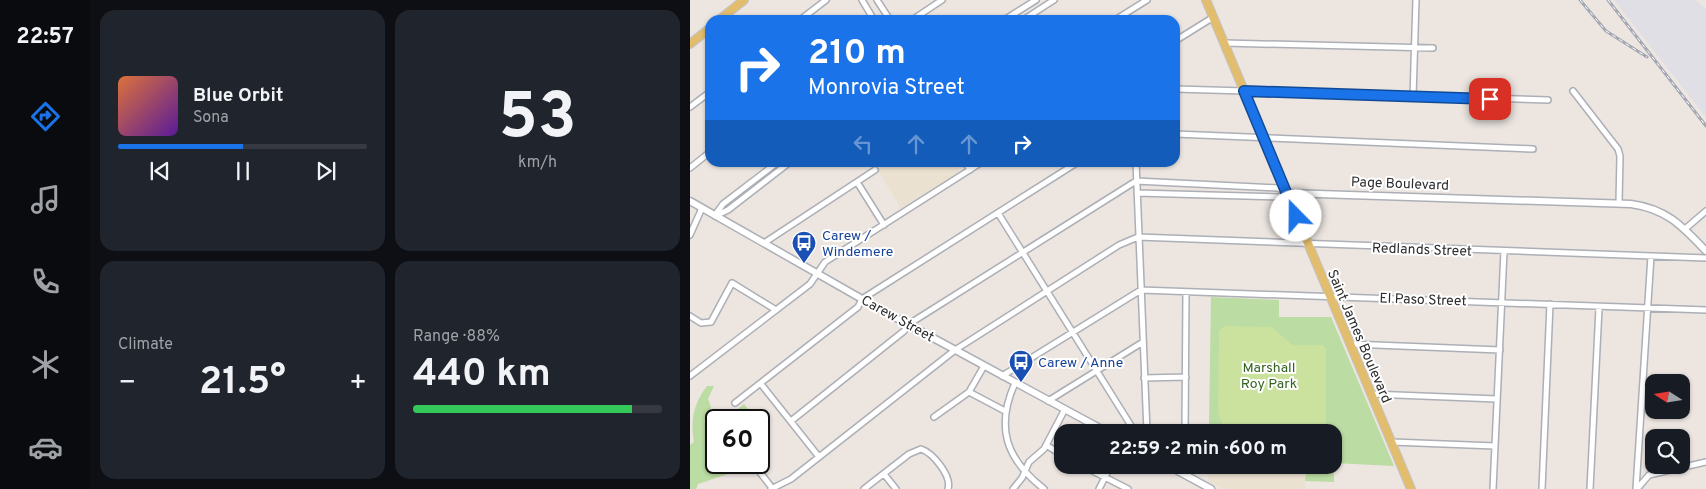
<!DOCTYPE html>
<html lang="en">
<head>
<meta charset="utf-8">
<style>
  :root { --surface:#171b24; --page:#20242c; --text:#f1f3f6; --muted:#9ea1a6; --line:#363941; --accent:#1a73e8 }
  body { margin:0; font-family:Overpass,sans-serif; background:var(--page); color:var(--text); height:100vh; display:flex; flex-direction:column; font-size:19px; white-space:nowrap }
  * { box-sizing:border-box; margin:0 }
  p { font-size:16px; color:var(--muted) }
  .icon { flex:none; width:28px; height:28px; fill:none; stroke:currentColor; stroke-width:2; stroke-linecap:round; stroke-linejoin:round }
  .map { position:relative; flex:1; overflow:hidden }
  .drawer { display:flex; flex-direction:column; gap:10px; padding:10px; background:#0d0f14; width:600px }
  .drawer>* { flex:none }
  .banner { position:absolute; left:15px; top:15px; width:475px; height:152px; border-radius:15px; box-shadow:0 1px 4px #0004; background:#1a73e8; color:#fff; overflow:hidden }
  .needle { width:32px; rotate:282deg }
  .fabs { position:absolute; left:955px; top:374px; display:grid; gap:10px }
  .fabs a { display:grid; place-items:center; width:45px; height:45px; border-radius:10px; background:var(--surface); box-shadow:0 1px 4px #0004; font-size:25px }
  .speed { position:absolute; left:15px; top:409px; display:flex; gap:10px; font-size:25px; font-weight:700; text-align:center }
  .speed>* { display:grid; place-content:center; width:65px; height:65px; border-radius:50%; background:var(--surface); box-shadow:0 1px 4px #0004; line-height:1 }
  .speed .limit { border:2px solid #111; border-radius:8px; background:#fff; color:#111 }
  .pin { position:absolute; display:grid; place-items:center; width:42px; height:42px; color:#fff; margin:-21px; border-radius:10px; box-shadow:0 2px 8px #0006 }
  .me { position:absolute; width:55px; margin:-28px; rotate:338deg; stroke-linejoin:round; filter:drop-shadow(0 0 4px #0008) }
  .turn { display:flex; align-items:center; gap:18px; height:105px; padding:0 20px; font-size:22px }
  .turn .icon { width:65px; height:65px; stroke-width:2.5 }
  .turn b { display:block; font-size:35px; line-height:42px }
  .lanes { display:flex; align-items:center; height:48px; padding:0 20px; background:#0003; justify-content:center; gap:25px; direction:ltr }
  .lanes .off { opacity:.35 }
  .big { font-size:38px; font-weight:700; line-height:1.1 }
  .drawer .widget { flex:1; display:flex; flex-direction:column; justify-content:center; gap:8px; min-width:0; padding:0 18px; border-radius:15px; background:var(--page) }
  .drawer .dial { align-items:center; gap:0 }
  .dial b { font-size:65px; line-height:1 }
  .song { display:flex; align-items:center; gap:15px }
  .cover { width:60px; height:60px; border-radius:8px; background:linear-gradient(135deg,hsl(20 70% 55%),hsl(270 70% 35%)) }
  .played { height:5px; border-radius:2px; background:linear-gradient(90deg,var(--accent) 50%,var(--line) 50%) }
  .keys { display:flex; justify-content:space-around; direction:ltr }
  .heat { display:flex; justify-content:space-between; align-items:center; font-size:28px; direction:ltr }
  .charge { height:8px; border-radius:4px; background:linear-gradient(90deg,#34c759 88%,var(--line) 0) }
  .drawer .tiles { flex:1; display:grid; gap:10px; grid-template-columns:repeat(2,1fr) }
  .trip { position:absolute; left:364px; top:424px; width:288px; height:50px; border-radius:15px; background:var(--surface); box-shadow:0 1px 4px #0004; font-weight:700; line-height:50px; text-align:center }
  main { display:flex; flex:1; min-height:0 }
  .tabs { display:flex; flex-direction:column; width:90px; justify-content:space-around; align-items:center; background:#090b0e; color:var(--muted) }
  .tabs .icon { width:35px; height:35px }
  .tabs .active { color:var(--accent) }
  .tabs b { font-size:22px; color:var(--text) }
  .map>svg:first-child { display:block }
</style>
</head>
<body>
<main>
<nav class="tabs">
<b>22:57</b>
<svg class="icon active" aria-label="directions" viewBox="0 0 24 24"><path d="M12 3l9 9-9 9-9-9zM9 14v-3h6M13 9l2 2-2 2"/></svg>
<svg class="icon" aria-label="music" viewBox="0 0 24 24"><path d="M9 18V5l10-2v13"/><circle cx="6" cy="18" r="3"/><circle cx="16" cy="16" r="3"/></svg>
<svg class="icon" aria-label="phone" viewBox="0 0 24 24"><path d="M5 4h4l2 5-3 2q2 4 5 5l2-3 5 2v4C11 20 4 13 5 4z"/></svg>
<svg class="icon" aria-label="climate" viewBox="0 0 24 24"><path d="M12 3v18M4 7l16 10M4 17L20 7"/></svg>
<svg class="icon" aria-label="car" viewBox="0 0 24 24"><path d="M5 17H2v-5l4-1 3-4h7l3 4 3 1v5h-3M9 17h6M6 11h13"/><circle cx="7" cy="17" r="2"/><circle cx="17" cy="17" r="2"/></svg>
</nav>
<section class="drawer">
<div class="tiles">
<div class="widget">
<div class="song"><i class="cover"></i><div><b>Blue Orbit</b><p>Sona</p></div></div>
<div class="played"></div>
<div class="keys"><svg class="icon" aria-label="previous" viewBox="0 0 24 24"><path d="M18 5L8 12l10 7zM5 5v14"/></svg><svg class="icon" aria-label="pause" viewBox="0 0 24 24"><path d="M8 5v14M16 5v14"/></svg><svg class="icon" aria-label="next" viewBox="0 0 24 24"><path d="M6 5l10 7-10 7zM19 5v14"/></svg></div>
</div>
<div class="widget dial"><b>53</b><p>km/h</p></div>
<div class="widget"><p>Climate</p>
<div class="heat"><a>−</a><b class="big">21.5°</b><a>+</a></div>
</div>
<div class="widget"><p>Range · 88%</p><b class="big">440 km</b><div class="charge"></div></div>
</div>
</section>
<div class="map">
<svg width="1016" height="489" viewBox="0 0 1016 489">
  <rect width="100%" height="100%" fill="#ece5e0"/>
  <path fill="#e0dfe5" d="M924,0H1005L1016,9V117Z"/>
  <path fill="#ebe1d1" d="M183,163H266L269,170L267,174L211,208Z
    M519,465H599L616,474L615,489H533L518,481Z"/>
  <path fill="#bbdca2" d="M521,297L589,300V317H641L704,466L644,463V482L615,481L616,474L599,465H642V432H532L519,426Z
    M17,386H24L18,399L21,407L14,422L26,425V462L40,463L41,473L8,484L6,489H0V445L4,442C0,420 4,403 17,386Z
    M54,404L67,420H34Z"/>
  <path fill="#cbe29f" d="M534,326L582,327L602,345H633L636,349V432L535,430L528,413L529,331Z"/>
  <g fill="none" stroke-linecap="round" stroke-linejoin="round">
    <defs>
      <path id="minor" d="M172,0L184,20
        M187,0L200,20
        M110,20L136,0
        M222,20L252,0
        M314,20L346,0
        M333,20L364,0
        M425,20L457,0
        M485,41L522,18
        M534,43L743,48
        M485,89L858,100
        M883,91L928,149L930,156L929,203
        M723,97L726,0
        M0,107L20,92
        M485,134L843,149
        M275,162L280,170
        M446,162L457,432
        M0,168L20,152
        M167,182L194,225
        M447,193L589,197L597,193
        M308,213L445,432
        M25,215L33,204L88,162
        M25,216L38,210L100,162
        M995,229L1016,211
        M0,235L12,208
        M74,243L185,170
        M0,316L11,323L21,322L42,283L86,310
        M661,344L810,350
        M0,376L120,284L135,262L292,162
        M312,376L451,290L1016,310
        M454,378L496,377
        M325,383C305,428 316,459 354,489
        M71,384L129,457
        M279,392L315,411
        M681,394L807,399
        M358,401L453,342
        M45,403L168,307L172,299L388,162
        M244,417L279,392L294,366
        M101,421L214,331L219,324L446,181L588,188L597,193
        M495,432L496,292
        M702,442L805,446
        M356,445L372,455
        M391,465L438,489
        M69,471L82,488
        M194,474L206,489
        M495,475V465
        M81,489L101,479L265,350L429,245L448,237L1016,258
        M174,489L219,454L231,449C243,453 262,476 258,489
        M323,489L332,478L339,462L354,449L375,409
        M409,489L421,465
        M803,489L814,251
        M852,489L860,304
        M900,489L909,308
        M946,489L961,256
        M947,489L959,475L1016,462"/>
      <path id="tertiary" d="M597,193L941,204C977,209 992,226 1016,251
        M0,201L186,307L417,432
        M477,465L521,489"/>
      <path id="primary" d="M516,0L721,489
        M29,20L54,0
        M0,44L20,28"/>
    </defs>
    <use href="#minor" stroke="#acafb6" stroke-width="8"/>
    <use href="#tertiary" stroke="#acafb6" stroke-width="9"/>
    <use href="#primary" stroke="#c4c4c4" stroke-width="10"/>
    <use href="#minor" stroke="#fff" stroke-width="5"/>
    <use href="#tertiary" stroke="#fff" stroke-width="6"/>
    <use href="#primary" stroke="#e2bd6e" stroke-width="8"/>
    <defs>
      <path id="rail" d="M890,0L916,31L957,57
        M918,0L1016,126"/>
    </defs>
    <use href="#rail" stroke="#a3a7b4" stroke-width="3"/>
    <use href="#rail" stroke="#fff" stroke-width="1" stroke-dasharray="4" stroke-linecap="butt"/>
  </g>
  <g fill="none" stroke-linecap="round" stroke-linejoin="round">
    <defs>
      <path id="route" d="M606,216L554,91L800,99"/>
    </defs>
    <use href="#route" stroke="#114b97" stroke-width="12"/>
    <use href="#route" stroke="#1a73e8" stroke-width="9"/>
  </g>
  <defs>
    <symbol id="bus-pin" viewBox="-11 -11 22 30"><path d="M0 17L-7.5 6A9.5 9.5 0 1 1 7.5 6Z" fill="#1a4fb4" stroke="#fff"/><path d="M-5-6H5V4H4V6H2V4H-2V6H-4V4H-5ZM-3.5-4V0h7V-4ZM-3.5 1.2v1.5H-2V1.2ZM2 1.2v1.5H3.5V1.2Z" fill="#fff"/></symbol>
  </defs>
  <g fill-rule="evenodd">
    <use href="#bus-pin" x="100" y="229" width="28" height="38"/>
    <use href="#bus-pin" x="317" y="348" width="28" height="38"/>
  </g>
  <g text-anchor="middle" stroke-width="4" stroke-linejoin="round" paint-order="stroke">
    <g font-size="14" fill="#2c2c2c" stroke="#fff">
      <text transform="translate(710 183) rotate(2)" y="5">Page Boulevard</text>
      <text transform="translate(732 249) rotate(2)" y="5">Redlands Street</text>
      <text transform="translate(733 299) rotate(2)" y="5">El Paso Street</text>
      <text transform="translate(208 318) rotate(29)" y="5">Carew Street</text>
      <text transform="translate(670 336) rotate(67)" y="5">Saint James Boulevard</text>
    </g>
    <g font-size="14" fill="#164399" stroke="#fff" text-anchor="start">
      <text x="132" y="240">Carew /<tspan x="132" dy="16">Windemere</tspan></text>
      <text x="348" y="367">Carew / Anne</text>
    </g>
    <g font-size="14" fill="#356222" stroke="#fff">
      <text x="579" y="372">Marshall<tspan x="579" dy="16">Roy Park</tspan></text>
    </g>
  </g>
</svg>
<div class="fabs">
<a><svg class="needle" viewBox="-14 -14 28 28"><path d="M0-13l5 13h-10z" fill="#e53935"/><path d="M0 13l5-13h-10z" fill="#9ea1a6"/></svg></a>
<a><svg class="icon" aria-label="search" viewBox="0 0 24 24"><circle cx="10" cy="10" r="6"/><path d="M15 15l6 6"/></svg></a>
</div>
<div class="speed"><div class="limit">60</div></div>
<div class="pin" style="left:800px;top:99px;background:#d93025"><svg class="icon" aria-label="arrive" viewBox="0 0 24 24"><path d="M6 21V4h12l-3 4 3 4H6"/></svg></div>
<svg class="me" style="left:606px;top:216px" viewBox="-20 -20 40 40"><circle r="19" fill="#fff"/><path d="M0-13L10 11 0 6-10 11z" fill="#1a73e8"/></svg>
<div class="trip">22:59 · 2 min · 600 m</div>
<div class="banner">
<div class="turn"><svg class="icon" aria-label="right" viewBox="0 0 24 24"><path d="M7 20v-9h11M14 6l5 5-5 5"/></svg><div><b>210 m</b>Monrovia Street</div></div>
<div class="lanes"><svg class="icon off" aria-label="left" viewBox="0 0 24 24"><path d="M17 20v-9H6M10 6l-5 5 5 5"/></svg><svg class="icon off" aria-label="ahead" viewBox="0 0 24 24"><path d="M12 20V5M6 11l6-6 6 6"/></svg><svg class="icon off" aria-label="ahead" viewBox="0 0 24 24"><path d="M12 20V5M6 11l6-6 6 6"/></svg><svg class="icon" aria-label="right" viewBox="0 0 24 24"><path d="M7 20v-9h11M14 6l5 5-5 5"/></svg></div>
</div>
</div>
</main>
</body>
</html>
